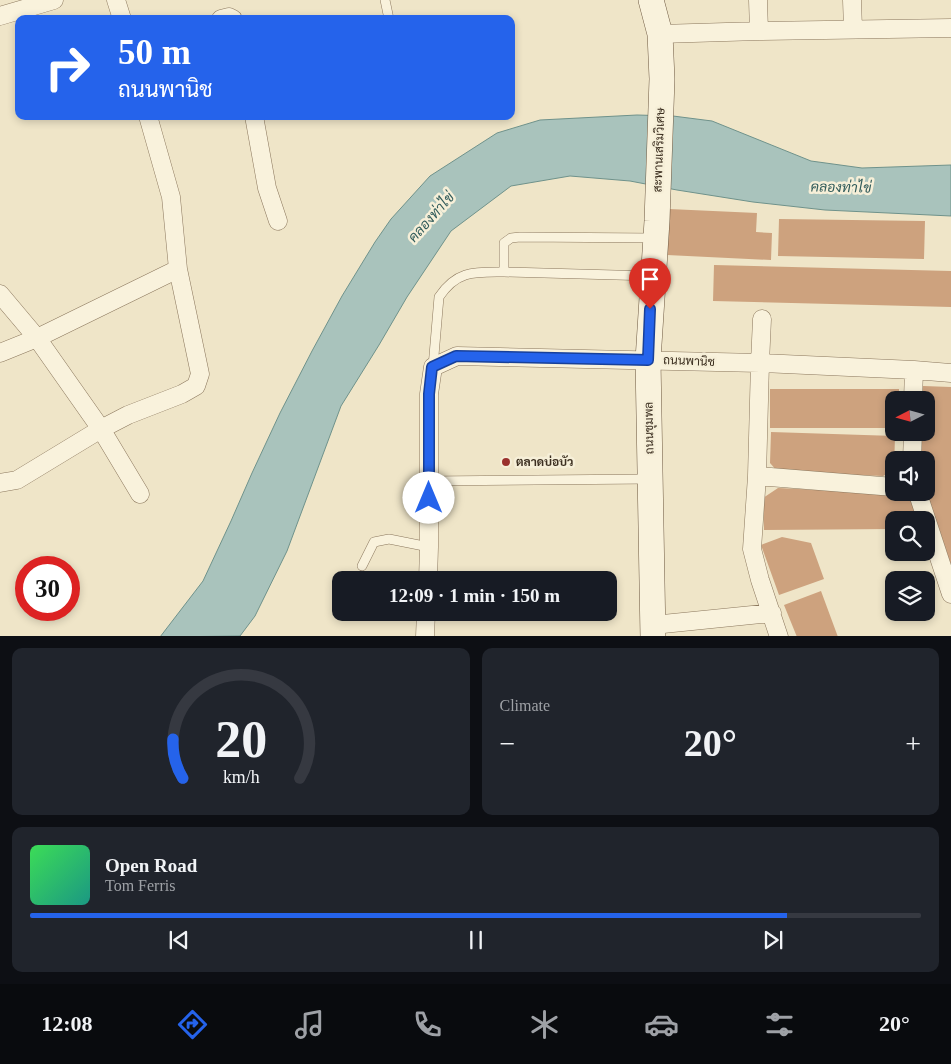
<!DOCTYPE html>
<html lang="en">
<head>
<meta charset="utf-8">
<style>
  :root { --surface:#171b24; --page:#20242c; --text:#f1f3f6; --muted:#9ea1a6; --line:#363941; --accent:#2563eb }
  body { margin:0; font-family:"Times New Roman",Sarabun,serif; background:var(--page); color:var(--text); height:100vh; display:flex; flex-direction:column; font-size:19px; white-space:nowrap }
  * { box-sizing:border-box; margin:0 }
  p { font-size:16px; color:var(--muted) }
  .icon { flex:none; width:28px; height:28px; fill:none; stroke:currentColor; stroke-width:2; stroke-linecap:round; stroke-linejoin:round }
  .map { position:relative; height:636px; overflow:hidden }
  .side { display:flex; flex-direction:column; gap:12px; padding:12px; background:#0d0f14; flex:1 }
  .side>* { flex:none }
  .hud { position:absolute; left:15px; top:15px; width:500px; height:105px; border-radius:10px; box-shadow:0 2px 8px #0003; background:#2563eb; color:#fff; overflow:hidden }
  .needle { width:32px; rotate:264deg }
  .buttons { position:absolute; left:885px; top:391px; display:grid; gap:10px }
  .buttons a { display:grid; place-items:center; width:50px; height:50px; border-radius:10px; background:var(--surface); box-shadow:0 2px 8px #0003; font-size:25px }
  .speed { position:absolute; left:15px; top:556px; display:flex; gap:10px; font-size:25px; font-weight:700; text-align:center }
  .speed>* { display:grid; place-content:center; width:65px; height:65px; border-radius:50%; background:var(--surface); box-shadow:0 2px 8px #0003; line-height:1 }
  .speed .limit { border:8px solid #d22; background:#fff; color:#111 }
  .pin { position:absolute; display:grid; place-items:center; width:42px; height:42px; color:#fff; margin:-51px -21px; border-radius:50% 50% 50% 0; rotate:-45deg; box-shadow:0 0 5px #0007 }
  .pin .icon { rotate:45deg }
  .me { position:absolute; width:55px; margin:-28px; rotate:0deg; stroke-linejoin:round; filter:drop-shadow(0 0 4px #0008) }
  .turn { display:flex; align-items:center; gap:18px; height:105px; padding:0 20px; font-size:22px }
  .turn .icon { width:65px; height:65px; stroke-width:2.5 }
  .turn b { display:block; font-size:35px; line-height:42px }
  .big { font-size:38px; font-weight:600; line-height:1.1 }
  .side .tile { flex:1; display:flex; flex-direction:column; justify-content:center; gap:8px; min-width:0; padding:0 18px; border-radius:10px; background:var(--page) }
  .side .dial { align-items:center; gap:0 }
  .dial svg { height:130px; overflow:visible; fill:none; stroke:var(--line); stroke-width:7; stroke-linecap:round; text-anchor:middle }
  .dial text { fill:var(--text); stroke:none }
  .song { display:flex; align-items:center; gap:15px }
  .cover { width:60px; height:60px; border-radius:8px; background:linear-gradient(135deg,hsl(130 70% 55%),hsl(170 70% 35%)) }
  .played { height:5px; border-radius:2px; background:linear-gradient(90deg,var(--accent) 85%,var(--line) 85%) }
  .keys { display:flex; justify-content:space-around; direction:ltr }
  .heat { display:flex; justify-content:space-between; align-items:center; font-size:28px; direction:ltr }
  .side .tiles { flex:1; display:grid; gap:12px; grid-template-columns:1fr 1fr }
  .tile:last-child { grid-column:span 2 }
  .trip { position:absolute; left:332px; top:571px; width:285px; height:50px; border-radius:10px; background:var(--surface); box-shadow:0 2px 8px #0003; font-weight:600; line-height:50px; text-align:center }
  .menu { display:flex; height:80px; justify-content:space-around; align-items:center; background:#090b0e; color:var(--muted) }
  .menu .icon { width:35px; height:35px }
  .menu .selected { color:var(--accent) }
  .menu b { font-size:22px; color:var(--text) }
  .map>svg:first-child { display:block }
</style>
</head>
<body>
<div class="map">
<svg width="951" height="637" viewBox="0 0 951 637">
  <rect width="100%" height="100%" fill="#efe5c8"/>
  <path fill="#a9c3bc" stroke="#6f928b" d="M637,115L673,116L712,121L811,161L862,168L951,165V216L825,210L753,202L677,190L630,181L570,176L511,186L451,231L407,297L379,345L341,406L287,551L255,616L240,636L160,637L203,581L231,521L252,473L280,413L312,351L342,296L375,242L391,219L430,176L497,133L540,120Z"/>
  <path fill="#cda27e" d="M669,209L757,213L756,232L772,233L771,260L667,255Z
    M779,219L925,221L924,259L778,256Z
    M714,265L951,271V307L713,301Z
    M923,386L951,387V565L926,490V460H921L922,432H926V400H923Z
    M770,389H899V400H894V428H770Z
    M771,432L895,436L894,470L883,476L778,472L770,463Z
    M778,488L902,494L914,501L915,520H894V529L764,530L763,498Z
    M782,537L811,543L824,579L779,595L761,545Z
    M821,591L838,637H797L784,605Z"/>
  <g fill="none" stroke-linecap="round" stroke-linejoin="round">
    <defs>
      <path id="lane" d="M385,0L389,19
        M652,276L504,272V243L511,238L520,237L655,238
        M433,367L439,297C457,270 475,272 504,272
        M429,481L649,479
        M362,566L374,542L389,539L429,547"/>
      <path id="street" d="M116,0L122,19
        M758,0L759,31
        M852,0L853,29
        M0,16L54,0
        M221,19L229,17L233,19
        M660,34L759,31L951,28
        M254,116L267,188L278,221
        M0,294L37,338L101,429L140,494
        M762,319L760,363L757,476L752,549L760,580L779,637
        M0,353L37,338L178,269
        M913,400L914,370
        M912,460L913,432
        M757,476L894,487
        M0,483L17,480L101,429L128,415L182,394L196,386L200,374L178,269L171,197L148,116
        M915,492L919,497L951,594
        M428,580L429,547V394L433,367L457,356L760,363L914,370L951,373
        M653,625L772,613
        M425,637L426,612"/>
      <path id="secondary" d="M651,0L660,34L662,79L657,221L648,360L653,637"/>
    </defs>
    <use href="#lane" stroke="#8b775d" stroke-width="10"/>
    <use href="#street" stroke="#8b775d" stroke-width="19"/>
    <use href="#secondary" stroke="#6d5840" stroke-width="26"/>
    <use href="#lane" stroke="#f9f2dc" stroke-width="9"/>
    <use href="#street" stroke="#f9f2dc" stroke-width="18"/>
    <use href="#secondary" stroke="#f9f2dc" stroke-width="25"/>
  </g>
  <g fill="none" stroke-linecap="round" stroke-linejoin="round">
    <defs>
      <path id="route" d="M429,498V394L432,367L456,356L648,360L650,309"/>
    </defs>
    <use href="#route" stroke="#184099" stroke-width="12"/>
    <use href="#route" stroke="#2563eb" stroke-width="9"/>
  </g>
  <circle fill="#9a312d" stroke="#f6efd8" stroke-width="2" cx="506" cy="462" r="5"/>
  <g text-anchor="middle" stroke-width="5" stroke-linejoin="round" paint-order="stroke">
    <g font-size="12" fill="#3c2f20" stroke="#f6efd8">
      <text transform="translate(659 150) rotate(-88)" y="4">สะพานเสริมวิเศษ</text>
      <text transform="translate(689 361) rotate(2)" y="4">ถนนพานิช</text>
      <text transform="translate(649 428) rotate(-91)" y="4">ถนนชุมพล</text>
    </g>
    <g font-size="12" font-weight="bold" fill="#3c2f20" stroke="#f6efd8" text-anchor="start">
      <text x="516" y="466">ตลาดบ่อบัว</text>
    </g>
    <g font-size="14" font-style="italic" fill="#305b5a" stroke="#f6efd8">
      <text transform="translate(841 187) rotate(1)" y="5">คลองท่าไข่</text>
      <text transform="translate(431 217) rotate(-48)" y="5">คลองท่าไข่</text>
    </g>
  </g>
</svg>
<div class="buttons">
<a><svg class="needle" viewBox="-14 -14 28 28"><path d="M0-13l5 13h-10z" fill="#e53935"/><path d="M0 13l5-13h-10z" fill="#9ea1a6"/></svg></a>
<a><svg class="icon" aria-label="sound" viewBox="0 0 24 24"><path d="M4 9h4l5-4v14l-5-4H4zM17 9q2 3 0 6"/></svg></a>
<a><svg class="icon" aria-label="search" viewBox="0 0 24 24"><circle cx="10" cy="10" r="6"/><path d="M15 15l6 6"/></svg></a>
<a><svg class="icon" aria-label="layers" viewBox="0 0 24 24"><path d="M12 4l9 5-9 5-9-5zM3 14l9 5 9-5"/></svg></a>
</div>
<div class="speed"><div class="limit">30</div></div>
<div class="pin" style="left:650px;top:309px;background:#d93025"><svg class="icon" aria-label="arrive" viewBox="0 0 24 24"><path d="M6 21V4h12l-3 4 3 4H6"/></svg></div>
<svg class="me" style="left:429px;top:498px" viewBox="-20 -20 40 40"><circle r="19" fill="#fff"/><path d="M0-13L10 11 0 6-10 11z" fill="#2563eb"/></svg>
<div class="trip">12:09 · 1 min · 150 m</div>
<div class="hud">
<div class="turn"><svg class="icon" aria-label="right" viewBox="0 0 24 24"><path d="M7 20v-9h11M14 6l5 5-5 5"/></svg><div><b>50 m</b>ถนนพานิช</div></div>
</div>
</div>
<section class="side">
<div class="tiles">
<div class="tile dial"><svg viewBox="0 0 100 80">
<path d="M14 69A42 42 0 1 1 86 69"/>
<path d="M14 69A42 42 0 0 1 8 45" stroke="#2563eb"/>
<text x="50" y="56" font-size="32" font-weight="700">20</text>
<text x="50" y="72" font-size="11">km/h</text>
</svg></div>
<div class="tile"><p>Climate</p>
<div class="heat"><a>−</a><b class="big">20°</b><a>+</a></div>
</div>
<div class="tile">
<div class="song"><i class="cover"></i><div><b>Open Road</b><p>Tom Ferris</p></div></div>
<div class="played"></div>
<div class="keys"><svg class="icon" aria-label="previous" viewBox="0 0 24 24"><path d="M18 5L8 12l10 7zM5 5v14"/></svg><svg class="icon" aria-label="pause" viewBox="0 0 24 24"><path d="M8 5v14M16 5v14"/></svg><svg class="icon" aria-label="next" viewBox="0 0 24 24"><path d="M6 5l10 7-10 7zM19 5v14"/></svg></div>
</div>
</div>
</section>
<nav class="menu">
<b>12:08</b>
<svg class="icon selected" aria-label="directions" viewBox="0 0 24 24"><path d="M12 3l9 9-9 9-9-9zM9 14v-3h6M13 9l2 2-2 2"/></svg>
<svg class="icon" aria-label="music" viewBox="0 0 24 24"><path d="M9 18V5l10-2v13"/><circle cx="6" cy="18" r="3"/><circle cx="16" cy="16" r="3"/></svg>
<svg class="icon" aria-label="phone" viewBox="0 0 24 24"><path d="M5 4h4l2 5-3 2q2 4 5 5l2-3 5 2v4C11 20 4 13 5 4z"/></svg>
<svg class="icon" aria-label="climate" viewBox="0 0 24 24"><path d="M12 3v18M4 7l16 10M4 17L20 7"/></svg>
<svg class="icon" aria-label="car" viewBox="0 0 24 24"><path d="M5 17H2v-5l4-1 3-4h7l3 4 3 1v5h-3M9 17h6M6 11h13"/><circle cx="7" cy="17" r="2"/><circle cx="17" cy="17" r="2"/></svg>
<svg class="icon" aria-label="filters" viewBox="0 0 24 24"><path d="M4 7h16M4 17h16"/><circle cx="9" cy="7" r="2"/><circle cx="15" cy="17" r="2"/></svg>
<b>20°</b>
</nav>
</body>
</html>
